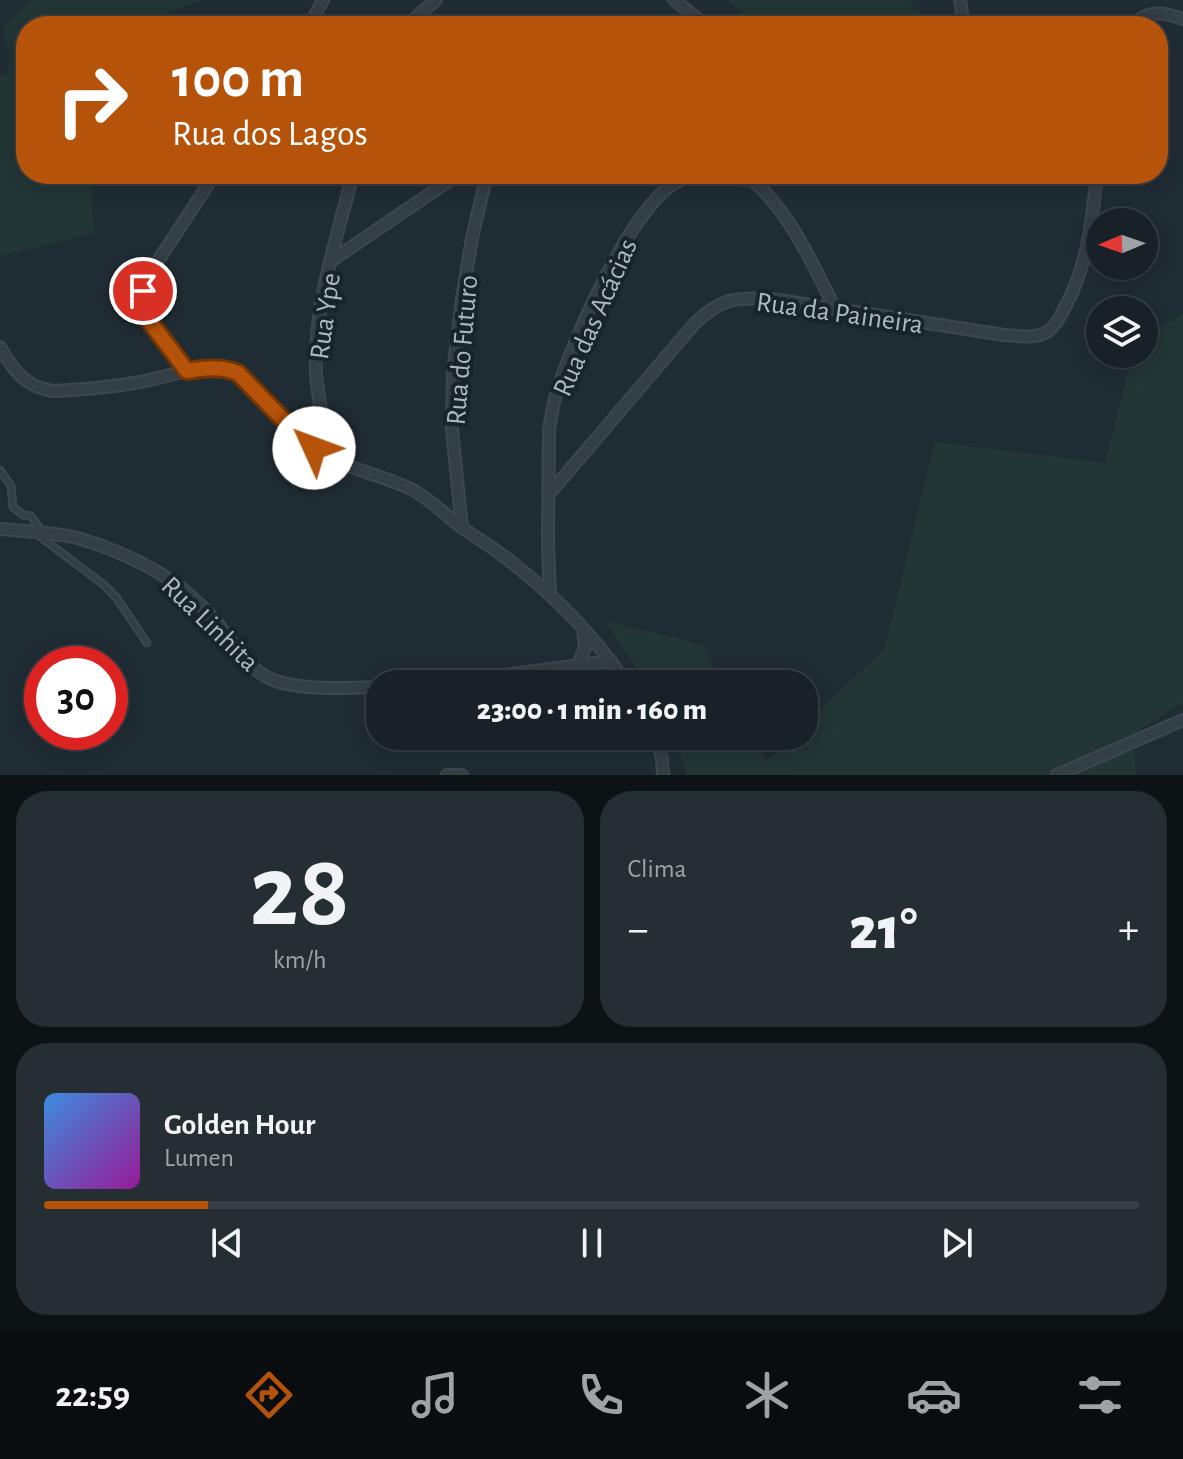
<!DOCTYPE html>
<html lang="pt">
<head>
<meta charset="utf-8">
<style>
  :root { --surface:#182127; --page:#252e33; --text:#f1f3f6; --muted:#9fa3a7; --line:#363e44; --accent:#b45309 }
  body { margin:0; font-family:"Alegreya Sans",sans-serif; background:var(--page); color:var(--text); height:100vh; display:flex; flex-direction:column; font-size:30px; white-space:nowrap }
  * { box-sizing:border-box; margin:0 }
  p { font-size:26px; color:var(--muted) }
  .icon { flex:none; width:44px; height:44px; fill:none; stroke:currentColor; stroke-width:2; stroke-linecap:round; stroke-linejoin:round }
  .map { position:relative; height:775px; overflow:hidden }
  .sheet { display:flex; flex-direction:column; gap:16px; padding:16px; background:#0d1215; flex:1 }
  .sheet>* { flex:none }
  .banner { position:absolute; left:16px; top:16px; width:1152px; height:168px; border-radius:32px; box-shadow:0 4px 20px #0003,0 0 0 2px var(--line); background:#b45309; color:#fff; overflow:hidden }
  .needle { width:52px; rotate:268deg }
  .tools { position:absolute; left:1086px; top:208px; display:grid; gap:16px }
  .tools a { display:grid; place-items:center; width:72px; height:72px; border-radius:50%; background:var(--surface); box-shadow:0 4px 20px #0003,0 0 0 2px var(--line); font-size:40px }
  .speed { position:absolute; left:24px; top:646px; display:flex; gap:16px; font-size:40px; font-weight:700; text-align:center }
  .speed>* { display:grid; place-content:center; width:104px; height:104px; border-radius:50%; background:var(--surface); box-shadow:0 4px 20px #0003,0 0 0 2px var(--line); line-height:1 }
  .speed .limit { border:12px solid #d22; background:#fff; color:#111 }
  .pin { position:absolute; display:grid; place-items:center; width:68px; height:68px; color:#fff; margin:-34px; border:4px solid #fff; border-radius:50%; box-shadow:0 2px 8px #0007 }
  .me { position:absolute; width:88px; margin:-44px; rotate:313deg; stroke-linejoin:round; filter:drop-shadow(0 0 6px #0008) }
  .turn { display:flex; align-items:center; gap:28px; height:168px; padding:0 24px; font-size:36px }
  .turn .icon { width:104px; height:104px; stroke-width:2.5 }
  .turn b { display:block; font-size:56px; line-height:68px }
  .big { font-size:60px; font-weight:800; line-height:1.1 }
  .sheet .widget { flex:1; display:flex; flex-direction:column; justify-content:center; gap:12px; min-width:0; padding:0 28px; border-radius:32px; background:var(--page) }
  .sheet .dial { align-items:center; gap:0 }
  .dial b { font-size:104px; line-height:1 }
  .song { display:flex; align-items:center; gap:24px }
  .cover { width:96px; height:96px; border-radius:12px; background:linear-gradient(135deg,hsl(210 70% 55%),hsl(300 70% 35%)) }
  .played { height:8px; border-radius:4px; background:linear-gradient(90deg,var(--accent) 15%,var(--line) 15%) }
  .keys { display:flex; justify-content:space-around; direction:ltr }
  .heat { display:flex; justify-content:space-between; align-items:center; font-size:44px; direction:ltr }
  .sheet .tiles { flex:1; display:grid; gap:16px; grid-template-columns:1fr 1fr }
  .widget:last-child { grid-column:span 2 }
  .trip { position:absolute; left:366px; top:670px; width:452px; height:80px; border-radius:32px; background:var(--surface); box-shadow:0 4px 20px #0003,0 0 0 2px var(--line); font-weight:800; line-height:80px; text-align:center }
  .dock { display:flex; height:128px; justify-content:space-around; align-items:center; background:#0a0d10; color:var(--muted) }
  .dock .icon { width:56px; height:56px }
  .dock .on { color:var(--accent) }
  .dock b { font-size:36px; color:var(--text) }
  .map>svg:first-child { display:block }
</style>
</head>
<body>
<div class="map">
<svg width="1183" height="775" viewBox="0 0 1183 775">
  <rect width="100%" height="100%" fill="#202c34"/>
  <path fill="#223635" d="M31,0H202L167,13V26H26V174H90L94,233L0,256V75L6,74L10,55L2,29Z
    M726,0H909L932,26H762Z
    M1183,312V703L1133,734L1136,775H687L673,736H752L766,762L793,736H804V725L884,649L935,442L1105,463L1132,354H1144V341Z
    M605,621L702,644L723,684H647Z"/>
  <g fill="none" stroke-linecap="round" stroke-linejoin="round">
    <defs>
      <path id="service" d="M0,470L11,486L13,507L23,515L31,516L42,532
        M38,535L103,584L116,597L147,643"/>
      <path id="minor" d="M674,0L707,26
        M960,0L964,26
        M309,26L323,0
        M406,26L436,0
        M1133,26C1147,9 1164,12 1183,19
        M750,178C789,210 813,265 836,310
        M331,261L459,174
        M0,347C13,370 25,387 53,391C82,390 111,387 140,382C171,377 207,359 238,373C265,397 286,429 316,450C345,469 380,474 411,489C429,498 444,514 460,526C476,538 494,548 510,561C555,596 595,637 627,684
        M187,371L147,318L143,310L142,300L143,291L152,270L215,174
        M331,459C325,431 318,402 316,374C313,306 337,238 353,174
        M549,494L695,323C721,298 737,297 772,299L1004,335C1018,336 1034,339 1047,332C1056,326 1061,316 1065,307C1088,265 1092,220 1097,174
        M462,528L452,430L453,371L462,299L472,238L487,174
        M0,529C24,531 49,532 73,537C83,539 92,543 102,546C147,563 181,582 213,618C231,639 244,667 271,679C299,691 350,688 380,687
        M550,595L548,543L549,430C551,418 553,405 556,394C571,345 633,199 681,180C702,172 731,179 753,180
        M578,665L585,648L583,630
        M436,684L611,661
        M656,736L662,759L663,775
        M447,775H462
        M1057,775L1183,720"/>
    </defs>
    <use href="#service" stroke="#3d474f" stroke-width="9"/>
    <use href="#minor" stroke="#3d474f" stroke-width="14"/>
    <use href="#service" stroke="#333e45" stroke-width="5"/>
    <use href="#minor" stroke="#333e45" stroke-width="10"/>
  </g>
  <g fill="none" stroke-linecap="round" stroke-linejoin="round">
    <defs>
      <path id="route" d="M143,291V310L147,318L187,371C204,368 221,366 238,373L301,438L314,448"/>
    </defs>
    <use href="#route" stroke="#753606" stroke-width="20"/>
    <use href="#route" stroke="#b45309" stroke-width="14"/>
  </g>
  <g text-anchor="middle" stroke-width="8" stroke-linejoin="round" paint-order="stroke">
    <g font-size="28" fill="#adb9c2" stroke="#19232a">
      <text transform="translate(840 312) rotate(8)" y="10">Rua da Paineira</text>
      <text transform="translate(324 316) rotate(-82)" y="10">Rua Ype</text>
      <text transform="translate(594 317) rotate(-66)" y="10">Rua das Acácias</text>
      <text transform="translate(461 350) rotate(-85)" y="10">Rua do Futuro</text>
      <text transform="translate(211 623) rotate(44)" y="10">Rua Linhita</text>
    </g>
  </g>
</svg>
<div class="tools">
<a><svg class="needle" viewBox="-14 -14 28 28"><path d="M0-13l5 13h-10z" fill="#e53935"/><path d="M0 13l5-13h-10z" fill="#9fa3a7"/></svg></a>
<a><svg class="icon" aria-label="layers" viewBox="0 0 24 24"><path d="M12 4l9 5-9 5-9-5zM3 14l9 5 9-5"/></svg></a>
</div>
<div class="speed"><div class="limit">30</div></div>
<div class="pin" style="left:143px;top:291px;background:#d93025"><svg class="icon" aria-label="arrive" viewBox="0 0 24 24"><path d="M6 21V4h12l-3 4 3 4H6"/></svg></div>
<svg class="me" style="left:314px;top:448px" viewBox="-20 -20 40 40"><circle r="19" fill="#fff"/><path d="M0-13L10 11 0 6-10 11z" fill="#b45309"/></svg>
<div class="trip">23:00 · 1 min · 160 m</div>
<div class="banner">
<div class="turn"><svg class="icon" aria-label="right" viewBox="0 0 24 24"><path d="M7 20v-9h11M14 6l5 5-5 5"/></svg><div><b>100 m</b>Rua dos Lagos</div></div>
</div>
</div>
<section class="sheet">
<div class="tiles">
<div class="widget dial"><b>28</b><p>km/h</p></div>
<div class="widget"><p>Clima</p>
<div class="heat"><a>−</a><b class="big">21°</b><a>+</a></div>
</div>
<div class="widget">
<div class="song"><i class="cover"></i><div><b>Golden Hour</b><p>Lumen</p></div></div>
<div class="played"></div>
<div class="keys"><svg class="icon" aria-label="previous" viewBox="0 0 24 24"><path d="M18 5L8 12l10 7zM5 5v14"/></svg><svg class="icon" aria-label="pause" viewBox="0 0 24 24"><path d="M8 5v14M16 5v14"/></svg><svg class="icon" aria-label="next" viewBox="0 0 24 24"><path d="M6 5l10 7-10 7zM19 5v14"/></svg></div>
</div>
</div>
</section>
<nav class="dock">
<b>22:59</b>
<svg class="icon on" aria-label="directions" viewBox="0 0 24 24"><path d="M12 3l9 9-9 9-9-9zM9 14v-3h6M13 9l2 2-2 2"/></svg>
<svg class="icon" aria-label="music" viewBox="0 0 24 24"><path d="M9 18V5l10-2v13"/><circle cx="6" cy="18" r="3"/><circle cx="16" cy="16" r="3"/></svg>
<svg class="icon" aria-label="phone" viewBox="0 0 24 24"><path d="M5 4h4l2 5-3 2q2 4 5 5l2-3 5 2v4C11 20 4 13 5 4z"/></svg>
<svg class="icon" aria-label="climate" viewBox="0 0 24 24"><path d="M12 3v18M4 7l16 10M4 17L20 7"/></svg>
<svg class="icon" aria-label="car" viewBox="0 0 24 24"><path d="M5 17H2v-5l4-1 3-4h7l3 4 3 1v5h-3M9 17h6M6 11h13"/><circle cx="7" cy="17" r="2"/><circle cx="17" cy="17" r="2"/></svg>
<svg class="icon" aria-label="filters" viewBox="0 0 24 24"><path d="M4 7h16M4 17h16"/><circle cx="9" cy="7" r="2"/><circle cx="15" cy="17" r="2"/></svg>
</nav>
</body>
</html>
